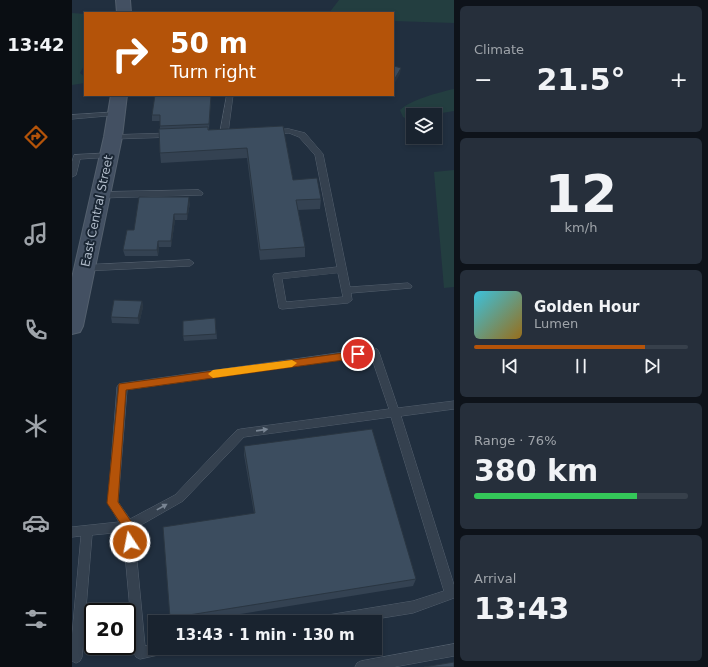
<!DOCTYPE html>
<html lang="en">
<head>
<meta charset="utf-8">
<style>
  :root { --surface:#19232f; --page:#262f3b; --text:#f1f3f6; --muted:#9fa4aa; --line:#37404b; --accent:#b45309 }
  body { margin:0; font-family:"DejaVu Sans",sans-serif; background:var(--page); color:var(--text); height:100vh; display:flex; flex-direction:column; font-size:15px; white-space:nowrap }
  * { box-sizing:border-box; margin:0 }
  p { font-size:13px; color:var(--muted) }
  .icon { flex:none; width:22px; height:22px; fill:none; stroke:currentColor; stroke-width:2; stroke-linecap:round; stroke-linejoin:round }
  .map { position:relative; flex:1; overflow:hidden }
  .drawer { display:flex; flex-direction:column; gap:6px; padding:6px; background:#0e131a; width:254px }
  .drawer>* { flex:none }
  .banner { position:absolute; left:12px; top:12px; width:310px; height:84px; border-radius:0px; box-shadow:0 2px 6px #0003,0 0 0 1px var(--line); background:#b45309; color:#fff; overflow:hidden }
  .controls { position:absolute; left:334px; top:108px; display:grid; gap:8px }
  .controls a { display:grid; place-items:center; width:36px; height:36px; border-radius:0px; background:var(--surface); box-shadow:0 2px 6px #0003,0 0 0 1px var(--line); font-size:20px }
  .speed { position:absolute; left:12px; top:603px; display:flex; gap:8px; font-size:20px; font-weight:700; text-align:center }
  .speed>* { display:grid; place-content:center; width:52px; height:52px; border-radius:50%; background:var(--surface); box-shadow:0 2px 6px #0003,0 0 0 1px var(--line); line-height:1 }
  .speed .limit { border:2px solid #111; border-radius:6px; background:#fff; color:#111 }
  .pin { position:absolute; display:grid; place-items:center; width:34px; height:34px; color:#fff; margin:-17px; border:2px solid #fff; border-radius:50%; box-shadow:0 1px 4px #0007 }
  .me { position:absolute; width:44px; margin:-22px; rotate:349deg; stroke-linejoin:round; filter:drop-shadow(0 0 3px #0008) }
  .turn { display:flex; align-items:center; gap:14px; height:84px; padding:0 20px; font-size:18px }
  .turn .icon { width:52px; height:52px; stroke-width:2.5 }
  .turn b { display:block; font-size:28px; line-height:34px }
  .big { font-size:30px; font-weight:700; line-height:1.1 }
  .drawer .widget { flex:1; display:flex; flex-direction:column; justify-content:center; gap:6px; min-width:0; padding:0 14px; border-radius:6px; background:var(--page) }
  .drawer .dial { align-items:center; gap:0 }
  .dial b { font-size:52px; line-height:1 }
  .song { display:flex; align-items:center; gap:12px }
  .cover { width:48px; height:48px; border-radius:6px; background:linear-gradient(135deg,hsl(190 70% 55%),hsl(40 70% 35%)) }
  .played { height:4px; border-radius:2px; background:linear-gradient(90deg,var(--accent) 80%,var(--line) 80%) }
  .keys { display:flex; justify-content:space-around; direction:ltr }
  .heat { display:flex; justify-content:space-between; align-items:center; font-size:22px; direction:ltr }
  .charge { height:6px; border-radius:3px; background:linear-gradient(90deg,#34c759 76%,var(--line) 0) }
  .trip { position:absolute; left:76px; top:615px; width:234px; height:40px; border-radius:0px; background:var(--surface); box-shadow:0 2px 6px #0003,0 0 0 1px var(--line); font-weight:700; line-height:40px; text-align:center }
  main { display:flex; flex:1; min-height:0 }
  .dock { display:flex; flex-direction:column; width:72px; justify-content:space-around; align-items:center; background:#0a0e13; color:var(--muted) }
  .dock .icon { width:28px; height:28px }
  .dock .current { color:var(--accent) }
  .dock b { font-size:18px; color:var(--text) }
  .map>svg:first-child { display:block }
</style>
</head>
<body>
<main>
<nav class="dock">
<b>13:42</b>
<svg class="icon current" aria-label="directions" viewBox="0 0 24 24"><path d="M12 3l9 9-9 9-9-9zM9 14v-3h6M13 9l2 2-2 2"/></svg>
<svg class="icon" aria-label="music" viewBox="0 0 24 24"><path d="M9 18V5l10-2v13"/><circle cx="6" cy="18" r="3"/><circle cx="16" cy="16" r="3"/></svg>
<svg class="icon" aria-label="phone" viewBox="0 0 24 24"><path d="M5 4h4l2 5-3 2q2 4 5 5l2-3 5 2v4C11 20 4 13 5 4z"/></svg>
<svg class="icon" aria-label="climate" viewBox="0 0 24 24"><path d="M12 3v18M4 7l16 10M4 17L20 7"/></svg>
<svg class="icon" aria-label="car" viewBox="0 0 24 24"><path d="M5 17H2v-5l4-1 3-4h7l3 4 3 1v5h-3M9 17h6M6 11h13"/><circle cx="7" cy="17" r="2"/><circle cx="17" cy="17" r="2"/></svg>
<svg class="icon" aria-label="filters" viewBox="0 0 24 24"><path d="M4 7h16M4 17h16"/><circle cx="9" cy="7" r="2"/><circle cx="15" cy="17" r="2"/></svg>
</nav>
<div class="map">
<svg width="382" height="667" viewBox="0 0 382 667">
  <rect width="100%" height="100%" fill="#212f3f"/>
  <path fill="#233e40" d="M267,0H382V23L321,21V13H257Z
    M0,13L13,14V64L8,73L13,77V83L0,85Z
    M382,89V111L370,113L363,119V115H341V122L331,117L328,110C338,100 368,92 382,89Z
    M382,170V287L372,288L362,172Z"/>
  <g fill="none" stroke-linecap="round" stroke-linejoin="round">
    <defs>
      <path id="lane" d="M155,95H161L156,133L152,135L148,133Z
        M44,112L47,114L46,115L0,119V115Z
        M217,129L233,133L251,154L278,287L336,283L340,286L339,288L279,293L280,300L276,303L210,309L207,308L201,276L202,274L265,267L243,155L227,137L217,133L200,134L196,132L200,130ZM266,273L271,297L214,302L210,279Z
        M99,133H102V137L41,139L37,137L41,135Z
        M37,153L41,155L40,157L8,159L4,175L0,177V162L2,155Z
        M127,190L131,193L130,195L28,198L24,195L28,192Z
        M118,260L122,263L118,266L12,271L8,268L12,265Z
        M302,348L305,349L307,352L326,408L382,401V409L329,416L382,585V598L341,613L285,622H244L246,618L250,616L341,601L372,591L319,417L172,437L111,501L62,529L73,646L83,644V648H102L100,652L68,659L64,657L62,653L51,532L20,535L10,657L8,661L4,663L0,661V635L9,536L0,537V527L47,522L36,503L45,387L47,384ZM299,356L317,409L169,429L165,430L103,495L58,519L46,502L55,390Z
        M382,644V656L322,667H283L285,663L289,661Z"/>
      <path id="secondary" d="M44,0H58L59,13H45Z
        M39,95H55L50,137L11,326L8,332L0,334V278L32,137Z"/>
    </defs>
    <use href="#lane" stroke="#535f6d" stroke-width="1"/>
    <use href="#secondary" stroke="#535f6d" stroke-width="2"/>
    <use href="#lane" fill="#35414f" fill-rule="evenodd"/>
    <use href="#secondary" fill="#435062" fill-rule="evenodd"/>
  </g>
  <path fill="#344252" d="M139,95L137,130H136L211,126L221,180L249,199L248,209L226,210L233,247V257L188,260L175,158L89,163L88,153V121H80V115Z
    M118,203L115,220H103L99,247H87L86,256H53L51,250L62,230Z
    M70,301L71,307L67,324L40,323L39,317Z
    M143,318L145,339L112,341L111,336Z
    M172,446L344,579L341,586L119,622H99L98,618L182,513L172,455Z"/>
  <path fill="#2a3642" d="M329,68L328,74L321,86V82Z
    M117,197L118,203L115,220V214Z
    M102,214L103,220L99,247V241Z
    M86,241L87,247L86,256L85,250Z
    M70,301L71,307L67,324L66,318Z"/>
  <path fill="#3c4d5f" stroke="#2a3642" d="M321,63L323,64L322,66L329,68L321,82Z
    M83,95H139L137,124L88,126V115H80Z
    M211,126L221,180L245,178L249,199L224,200L233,247L188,250L175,148L88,153L87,129L136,127V130Z
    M67,197H117L115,214H102L99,241H86L85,250H51L55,230H62Z
    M42,300L70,301L66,318L39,317Z
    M143,318L144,334L111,336V321Z
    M300,429L344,579L98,618L91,527L183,513L172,446Z
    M382,662V667H352Z"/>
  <defs><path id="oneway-solid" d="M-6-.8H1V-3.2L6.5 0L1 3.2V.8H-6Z"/></defs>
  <g fill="#798593">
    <use href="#oneway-solid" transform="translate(190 430) rotate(-8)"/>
    <use href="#oneway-solid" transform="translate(90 507) rotate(-29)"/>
  </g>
  <path fill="#b45309" stroke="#753606" d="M286,351L291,354L286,358L54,390L46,502L62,526L63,542L62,546L58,547L54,546L51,527L35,503L47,384Z"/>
  <path fill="#f59e0b" d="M220,360L225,363L220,367L141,378L136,374L141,370Z"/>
  <g text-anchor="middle" stroke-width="4" stroke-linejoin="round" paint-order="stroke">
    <g font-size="12" fill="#b1bcca" stroke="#1a2634">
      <text transform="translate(25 211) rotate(-78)" y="4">East Central Street</text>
    </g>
  </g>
</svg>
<div class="controls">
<a><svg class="icon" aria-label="layers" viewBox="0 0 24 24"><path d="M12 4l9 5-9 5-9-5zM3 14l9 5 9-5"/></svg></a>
</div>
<div class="speed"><div class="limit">20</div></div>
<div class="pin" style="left:286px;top:354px;background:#d93025"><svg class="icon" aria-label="arrive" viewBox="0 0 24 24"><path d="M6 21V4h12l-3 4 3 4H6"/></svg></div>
<svg class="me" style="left:58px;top:542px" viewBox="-20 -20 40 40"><circle r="17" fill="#b45309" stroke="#fff" stroke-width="3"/><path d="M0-11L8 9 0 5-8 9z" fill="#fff"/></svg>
<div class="trip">13:43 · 1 min · 130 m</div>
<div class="banner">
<div class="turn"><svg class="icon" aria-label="right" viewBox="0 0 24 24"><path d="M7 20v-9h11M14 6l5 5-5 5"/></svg><div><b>50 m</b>Turn right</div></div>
</div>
</div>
<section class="drawer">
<div class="widget"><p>Climate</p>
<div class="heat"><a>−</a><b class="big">21.5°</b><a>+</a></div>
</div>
<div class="widget dial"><b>12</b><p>km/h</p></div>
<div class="widget">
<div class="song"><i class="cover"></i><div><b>Golden Hour</b><p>Lumen</p></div></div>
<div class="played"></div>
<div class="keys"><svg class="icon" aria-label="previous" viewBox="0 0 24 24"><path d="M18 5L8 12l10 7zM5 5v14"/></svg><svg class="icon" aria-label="pause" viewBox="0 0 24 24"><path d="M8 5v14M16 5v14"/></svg><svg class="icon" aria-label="next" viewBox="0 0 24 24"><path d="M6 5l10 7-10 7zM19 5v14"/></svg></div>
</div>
<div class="widget"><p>Range · 76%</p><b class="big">380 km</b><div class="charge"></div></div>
<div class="widget"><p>Arrival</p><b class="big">13:43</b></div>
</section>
</main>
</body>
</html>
